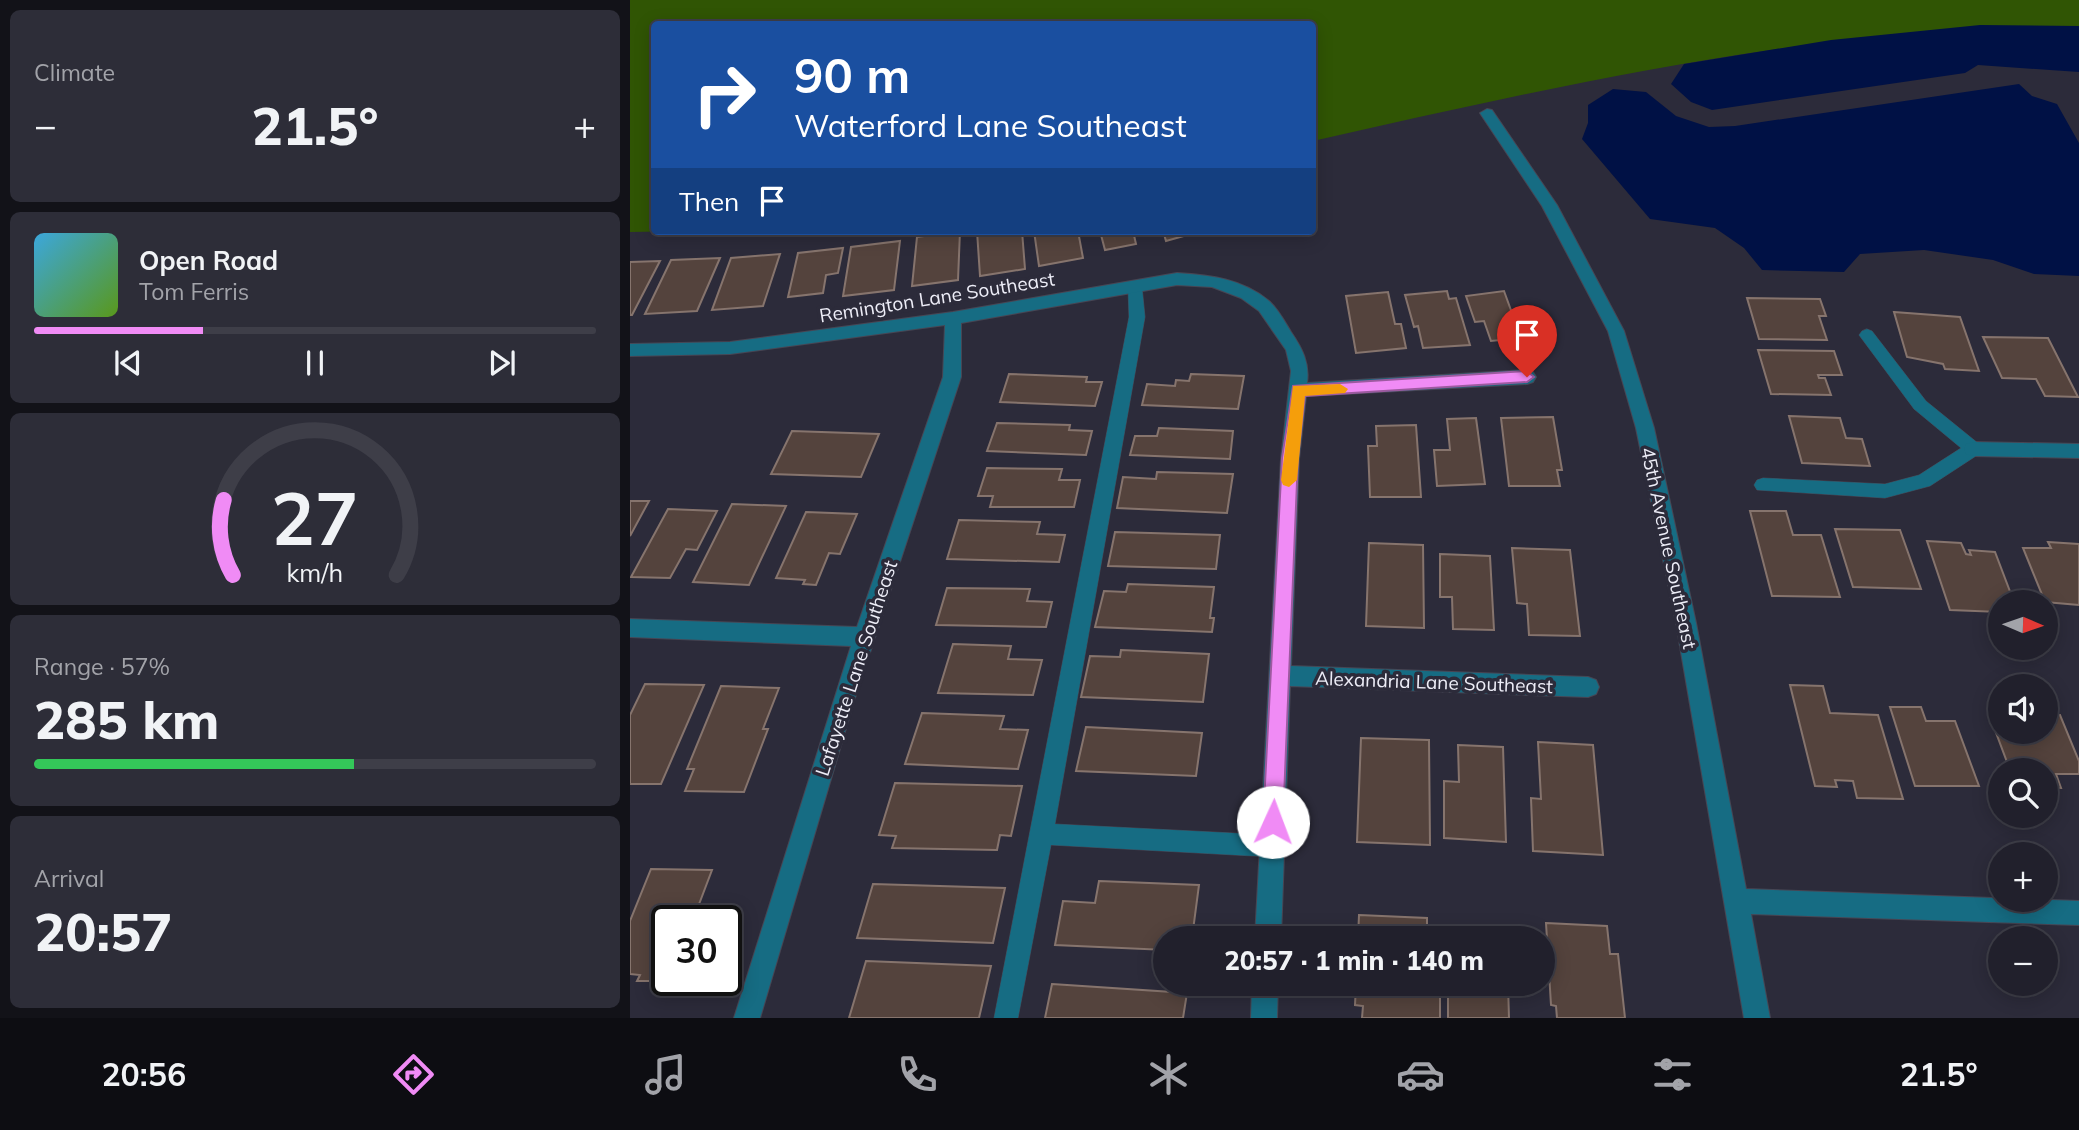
<!DOCTYPE html>
<html lang="en">
<head>
<meta charset="utf-8">
<style>
  :root { --surface:#21202c; --page:#2d2d38; --text:#f1f3f6; --muted:#a2a3a9; --line:#3e3e48; --accent:#f08bf5 }
  body { margin:0; font-family:Mulish,sans-serif; background:var(--page); color:var(--text); height:100vh; display:flex; flex-direction:column; font-size:26px; white-space:nowrap }
  * { box-sizing:border-box; margin:0 }
  p { font-size:23px; color:var(--muted) }
  .icon { flex:none; width:38px; height:38px; fill:none; stroke:currentColor; stroke-width:2; stroke-linecap:round; stroke-linejoin:round }
  .map { position:relative; flex:1; overflow:hidden }
  .sheet { display:flex; flex-direction:column; gap:10px; padding:10px; background:#121218; width:630px }
  .sheet>* { flex:none }
  .guide { position:absolute; left:21px; top:21px; width:665px; height:214px; border-radius:7px; box-shadow:0 4px 18px #0003,0 0 0 2px var(--line); background:#1a4fa0; color:#fff; overflow:hidden }
  .needle { width:46px; rotate:92deg }
  .controls { position:absolute; left:1358px; top:590px; display:grid; gap:14px }
  .controls a { display:grid; place-items:center; width:70px; height:70px; border-radius:50%; background:var(--surface); box-shadow:0 4px 18px #0003,0 0 0 2px var(--line); font-size:35px }
  .speed { position:absolute; left:21px; top:905px; display:flex; gap:14px; font-size:35px; font-weight:700; text-align:center }
  .speed>* { display:grid; place-content:center; width:91px; height:91px; border-radius:50%; background:var(--surface); box-shadow:0 4px 18px #0003,0 0 0 2px var(--line); line-height:1 }
  .speed .limit { border:4px solid #111; border-radius:10px; background:#fff; color:#111 }
  .pin { position:absolute; display:grid; place-items:center; width:60px; height:60px; color:#fff; margin:-72px -30px; border-radius:50% 50% 50% 0; rotate:-45deg; box-shadow:0 0 7px #0007 }
  .pin .icon { rotate:45deg }
  .me { position:absolute; width:77px; margin:-38px; rotate:2deg; stroke-linejoin:round; filter:drop-shadow(0 0 5px #0008) }
  .turn { display:flex; align-items:center; gap:24px; height:147px; padding:0 28px; font-size:32px }
  .turn .icon { width:91px; height:91px; stroke-width:2.5 }
  .turn b { display:block; font-size:49px; line-height:60px }
  .then { display:flex; align-items:center; height:66px; padding:0 28px; background:#0003; gap:14px; font-size:26px }
  .big { font-size:52px; font-weight:800; line-height:1.1 }
  .sheet .card { flex:1; display:flex; flex-direction:column; justify-content:center; gap:10px; min-width:0; padding:0 24px; border-radius:10px; background:var(--page) }
  .sheet .dial { align-items:center; gap:0 }
  .dial svg { height:182px; overflow:visible; fill:none; stroke:var(--line); stroke-width:7; stroke-linecap:round; text-anchor:middle }
  .dial text { fill:var(--text); stroke:none }
  .song { display:flex; align-items:center; gap:21px }
  .cover { width:84px; height:84px; border-radius:10px; background:linear-gradient(135deg,hsl(200 70% 55%),hsl(90 70% 35%)) }
  .played { height:7px; border-radius:4px; background:linear-gradient(90deg,var(--accent) 30%,var(--line) 30%) }
  .keys { display:flex; justify-content:space-around; direction:ltr }
  .heat { display:flex; justify-content:space-between; align-items:center; font-size:38px; direction:ltr }
  .charge { height:10px; border-radius:5px; background:linear-gradient(90deg,#34c759 57%,var(--line) 0) }
  .trip { position:absolute; left:523px; top:926px; width:402px; height:70px; border-radius:35px; background:var(--surface); box-shadow:0 4px 18px #0003,0 0 0 2px var(--line); font-weight:800; line-height:70px; text-align:center }
  .menu { display:flex; height:112px; justify-content:space-around; align-items:center; background:#0d0d12; color:var(--muted) }
  .menu .icon { width:49px; height:49px }
  .menu .on { color:var(--accent) }
  .menu b { font-size:32px; color:var(--text) }
  main { display:flex; flex:1; min-height:0 }
  .map>svg:first-child { display:block }
</style>
</head>
<body>
<main>
<section class="sheet">
<div class="card"><p>Climate</p>
<div class="heat"><a>−</a><b class="big">21.5°</b><a>+</a></div>
</div>
<div class="card">
<div class="song"><i class="cover"></i><div><b>Open Road</b><p>Tom Ferris</p></div></div>
<div class="played"></div>
<div class="keys"><svg class="icon" aria-label="previous" viewBox="0 0 24 24"><path d="M18 5L8 12l10 7zM5 5v14"/></svg><svg class="icon" aria-label="pause" viewBox="0 0 24 24"><path d="M8 5v14M16 5v14"/></svg><svg class="icon" aria-label="next" viewBox="0 0 24 24"><path d="M6 5l10 7-10 7zM19 5v14"/></svg></div>
</div>
<div class="card dial"><svg viewBox="0 0 100 80">
<path d="M14 69A42 42 0 1 1 86 69"/>
<path d="M14 69A42 42 0 0 1 10 36" stroke="#f08bf5"/>
<text x="50" y="56" font-size="32" font-weight="700">27</text>
<text x="50" y="72" font-size="11">km/h</text>
</svg></div>
<div class="card"><p>Range · 57%</p><b class="big">285 km</b><div class="charge"></div></div>
<div class="card"><p>Arrival</p><b class="big">20:57</b></div>
</section>
<div class="map">
<svg width="1449" height="1018" viewBox="0 0 1449 1018">
  <rect width="100%" height="100%" fill="#2c2b3a"/>
  <path fill="#305504" d="M0,0H1449V30C1348,30 1242,35 1141,50C987,72 834,107 683,141L682,24H24V231H65L0,232Z"/>
  <path fill="#001145" d="M1350,25L1449,26V72L1348,65L1335,73L1082,110L1061,102L1041,84L1054,64L1201,40Z
    M1389,84L1402,96L1427,104L1449,143V276L1404,274L1363,260L1294,250L1230,254L1214,272L1132,270L1114,248L1085,228L1020,219L952,139L958,123V105L983,89L1016,92L1046,116L1079,127L1105,126Z"/>
  <path fill="#54433d" stroke="#86746d" stroke-width="2" d="M330,231L328,280L282,286L287,237Z
    M347,231H392L395,269L350,276Z
    M404,231H448L453,258L409,266Z
    M470,231H503L506,244L475,250Z
    M533,231H561V234L536,241Z
    M270,241L264,290L213,296L221,247Z
    M213,248L208,273L196,275L193,293L158,297L168,253Z
    M150,254L133,306L82,310L101,258Z
    M90,258L67,311L15,314L41,260Z
    M30,261L2,315H0V262Z
    M817,291L819,299L826,298L840,345L793,348L788,326L784,327L775,295Z
    M874,291L891,338L861,341L854,321L845,322L836,296Z
    M758,292L765,324H771L776,348L726,353L716,296Z
    M1117,298L1190,299L1196,316H1189L1197,340L1129,339Z
    M1264,312L1330,317L1349,371L1315,369L1313,364L1277,357Z
    M1353,337L1418,338L1448,397L1415,396L1406,379L1372,378Z
    M1128,350L1204,351L1212,375H1188L1189,378H1195L1201,395L1141,394Z
    M379,374L457,377L456,382H472L465,406L370,402Z
    M561,374L614,376L608,409L512,405L517,384L545,386L546,380L559,381Z
    M1159,416L1210,418L1216,438L1232,439L1240,466L1172,463Z
    M923,417L932,470H927L930,486H879L871,418Z
    M846,418L855,484L807,486L804,450H820L817,419Z
    M367,423L440,425L439,430L462,431L456,455L357,451Z
    M786,425L791,497H740L738,446H747L746,426Z
    M529,428L603,431L600,459L500,455L505,436H527Z
    M162,431L249,434L231,477L141,474Z
    M357,468L432,469L429,480H450L444,507H360L363,496H348Z
    M527,472L603,474L597,513L487,508L493,477L526,479Z
    M0,501H19L0,536Z
    M102,504L156,506L119,585L63,582Z
    M38,509L87,511L67,550L56,549L40,578L1,577Z
    M1120,511H1156L1163,535H1191L1210,597L1142,596Z
    M176,512L227,514L210,554L199,553L186,585L173,584L175,580L146,578Z
    M329,520L410,522L407,534L435,535L429,562L317,559Z
    M1205,529L1270,530L1291,589L1223,587Z
    M485,532L590,535L586,569L478,566Z
    M1297,541L1331,543L1336,554L1341,555L1339,550L1365,552L1384,602H1370V612L1320,610Z
    M1418,542L1449,544V605L1415,602L1393,548H1421Z
    M739,543L793,545L794,628L736,626Z
    M882,548L940,550L950,636L899,635L897,604L887,603Z
    M810,554L860,556L864,630L823,629L822,597H810Z
    M498,584L584,587L580,618H584L582,632L465,627L474,591L496,592Z
    M317,588L400,589L397,601L422,602L416,627L306,625Z
    M323,644L381,646L378,659L412,660L403,695L308,693Z
    M491,650L579,654L573,702L451,697L460,656L490,657Z
    M15,684L74,685L31,784H0V715Z
    M1160,685L1193,686L1200,713L1248,715L1273,799L1227,798L1223,781L1205,780L1207,787L1185,786Z
    M91,686L149,688L133,729H138L114,792L55,791L64,769H57Z
    M1260,707H1291L1296,721H1325L1349,786H1285Z
    M292,713L374,716L370,729L398,730L388,769L275,764Z
    M1359,714H1370V732H1416V715H1430L1449,761V774H1426L1431,788L1416,787V770H1380Z
    M456,727L572,733L566,776L446,771Z
    M731,738L799,740L800,845L727,842Z
    M908,742L963,745L973,855L903,851L901,798L911,799Z
    M828,745L873,747L876,842L814,838V781L829,782Z
    M265,783L392,786L381,836L370,835L367,850L262,848L266,836L249,835Z
    M21,869L82,870L63,920H37V951L25,981H7L10,975L0,974V921Z
    M469,881L569,885L562,938H536V950L425,945L433,901L465,903Z
    M243,884L375,888L363,943L227,938Z
    M729,915L797,918V938H728Z
    M916,923L977,926L980,954H988L995,1018H927L926,1006L921,1005Z
    M236,961L361,966L349,1018H219Z
    M422,984L557,993L553,1018H415Z
    M726,984H797V996L810,997V1018H732L733,1006L725,1005Z
    M818,984H878L879,1018H818Z"/>
  <g fill="none" stroke-linecap="round" stroke-linejoin="round">
    <defs>
      <path id="service" d="M505,282L512,287L515,317L425,824L642,835L650,838L653,846L650,854L642,857L421,845L388,1018H364L499,317L498,287Z
        M1237,329L1242,331L1296,401L1349,444L1351,449L1349,454L1300,486L1255,498L1127,490L1124,485L1127,480L1133,478L1255,484L1289,475L1331,448L1284,409L1232,339L1229,335L1232,331Z"/>
      <path id="minor" d="M857,109L862,110L927,205L994,331L1024,428L1066,623L1116,889L1449,901V925L1121,914L1140,1018H1114L1046,623L1006,428L978,331L912,206L850,113Z
        M547,273C580,275 613,279 639,301C648,309 655,322 661,332C672,348 680,363 677,383L897,370L903,372L906,377L903,382L897,384L676,396L669,459L661,666L958,677L966,680L969,687L966,694L958,697L660,686L651,938H625L651,459L661,371L656,350L629,311L611,298L582,287L547,285L331,323V377L225,698L130,1018H104L221,646L0,637V619L227,627L313,377L315,325L100,354L0,356V344L100,342L323,312Z
        M1343,442L1449,444V458L1343,456L1336,454L1334,449L1336,444Z
        M622,984H648L647,1018H621Z"/>
    </defs>
    <use href="#service" stroke="#474654" stroke-width="1"/>
    <use href="#minor" stroke="#474654" stroke-width="2"/>
    <use href="#service" fill="#166c83" fill-rule="evenodd"/>
    <use href="#minor" fill="#166c83" fill-rule="evenodd"/>
  </g>
  <path fill="#f08bf5" stroke="#9c5a9f" stroke-width="2" d="M897,371L904,377L897,382L675,396L668,458L653,822L650,829L643,832L636,829L633,822L652,458L663,386Z"/>
  <path fill="#f59e0b" d="M710,384L718,389L715,393L675,396L667,480L659,487L653,485L651,480L663,386Z"/>
  <g text-anchor="middle" stroke-width="7" stroke-linejoin="round" paint-order="stroke">
    <g font-size="19" fill="#ededf7" stroke="#2c2b3a">
      <text transform="translate(307 297) rotate(-9)" y="7">Remington Lane Southeast</text>
      <text transform="translate(1039 548) rotate(78)" y="7">45th Avenue Southeast</text>
      <text transform="translate(226 668) rotate(-72)" y="7">Lafayette Lane Southeast</text>
      <text transform="translate(804 682) rotate(2)" y="7">Alexandria Lane Southeast</text>
    </g>
  </g>
</svg>
<div class="controls">
<a><svg class="needle" viewBox="-14 -14 28 28"><path d="M0-13l5 13h-10z" fill="#e53935"/><path d="M0 13l5-13h-10z" fill="#a2a3a9"/></svg></a>
<a><svg class="icon" aria-label="sound" viewBox="0 0 24 24"><path d="M4 9h4l5-4v14l-5-4H4zM17 9q2 3 0 6"/></svg></a>
<a><svg class="icon" aria-label="search" viewBox="0 0 24 24"><circle cx="10" cy="10" r="6"/><path d="M15 15l6 6"/></svg></a>
<a>+</a>
<a>−</a>
</div>
<div class="speed"><div class="limit">30</div></div>
<div class="pin" style="left:897px;top:377px;background:#d93025"><svg class="icon" aria-label="arrive" viewBox="0 0 24 24"><path d="M6 21V4h12l-3 4 3 4H6"/></svg></div>
<svg class="me" style="left:643px;top:822px" viewBox="-20 -20 40 40"><circle r="19" fill="#fff"/><path d="M0-13L10 11 0 6-10 11z" fill="#f08bf5"/></svg>
<div class="trip">20:57 · 1 min · 140 m</div>
<div class="guide">
<div class="turn"><svg class="icon" aria-label="right" viewBox="0 0 24 24"><path d="M7 20v-9h11M14 6l5 5-5 5"/></svg><div><b>90 m</b>Waterford Lane Southeast</div></div>
<div class="then">Then<svg class="icon" aria-label="arrive" viewBox="0 0 24 24"><path d="M6 21V4h12l-3 4 3 4H6"/></svg></div>
</div>
</div>
</main>
<nav class="menu">
<b>20:56</b>
<svg class="icon on" aria-label="directions" viewBox="0 0 24 24"><path d="M12 3l9 9-9 9-9-9zM9 14v-3h6M13 9l2 2-2 2"/></svg>
<svg class="icon" aria-label="music" viewBox="0 0 24 24"><path d="M9 18V5l10-2v13"/><circle cx="6" cy="18" r="3"/><circle cx="16" cy="16" r="3"/></svg>
<svg class="icon" aria-label="phone" viewBox="0 0 24 24"><path d="M5 4h4l2 5-3 2q2 4 5 5l2-3 5 2v4C11 20 4 13 5 4z"/></svg>
<svg class="icon" aria-label="climate" viewBox="0 0 24 24"><path d="M12 3v18M4 7l16 10M4 17L20 7"/></svg>
<svg class="icon" aria-label="car" viewBox="0 0 24 24"><path d="M5 17H2v-5l4-1 3-4h7l3 4 3 1v5h-3M9 17h6M6 11h13"/><circle cx="7" cy="17" r="2"/><circle cx="17" cy="17" r="2"/></svg>
<svg class="icon" aria-label="filters" viewBox="0 0 24 24"><path d="M4 7h16M4 17h16"/><circle cx="9" cy="7" r="2"/><circle cx="15" cy="17" r="2"/></svg>
<b>21.5°</b>
</nav>
</body>
</html>
